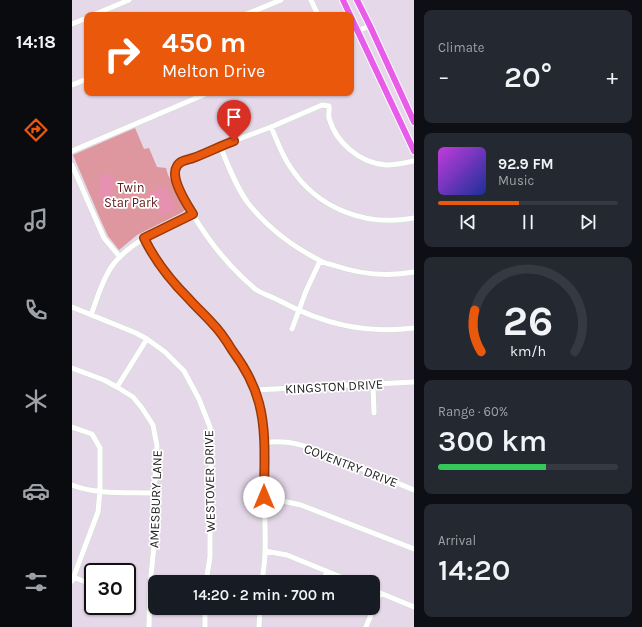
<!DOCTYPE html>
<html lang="en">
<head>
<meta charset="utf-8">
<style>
  :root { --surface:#171b24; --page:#242831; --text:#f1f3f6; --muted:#9ea1a6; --line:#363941; --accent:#ea580c }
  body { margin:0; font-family:Karla,sans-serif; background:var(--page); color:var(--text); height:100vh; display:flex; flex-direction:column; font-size:15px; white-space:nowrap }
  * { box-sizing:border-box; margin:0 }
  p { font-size:13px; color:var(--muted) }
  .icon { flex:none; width:22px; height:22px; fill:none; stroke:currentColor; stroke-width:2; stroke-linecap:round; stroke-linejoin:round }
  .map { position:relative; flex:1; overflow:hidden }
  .side { display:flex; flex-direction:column; gap:10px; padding:10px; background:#0d0f14; width:228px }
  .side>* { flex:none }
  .banner { position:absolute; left:12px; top:12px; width:270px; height:84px; border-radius:8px; box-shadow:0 1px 3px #0004; background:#ea580c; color:#fff; overflow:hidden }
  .speed { position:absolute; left:12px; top:563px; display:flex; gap:8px; font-size:20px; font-weight:700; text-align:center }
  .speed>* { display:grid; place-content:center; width:52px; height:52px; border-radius:50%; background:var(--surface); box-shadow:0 1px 3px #0004; line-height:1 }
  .speed .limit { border:2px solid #111; border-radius:6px; background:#fff; color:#111 }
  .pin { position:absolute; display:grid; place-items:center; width:34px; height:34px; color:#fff; margin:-41px -17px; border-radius:50% 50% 50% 0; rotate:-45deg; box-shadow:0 0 4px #0007 }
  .pin .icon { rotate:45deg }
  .me { position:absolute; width:44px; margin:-22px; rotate:0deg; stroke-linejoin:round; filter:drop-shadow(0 0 3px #0008) }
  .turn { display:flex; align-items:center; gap:14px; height:84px; padding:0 12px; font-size:18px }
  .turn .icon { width:52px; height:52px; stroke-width:2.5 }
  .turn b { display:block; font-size:28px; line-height:34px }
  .big { font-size:30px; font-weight:600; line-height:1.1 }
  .side .tile { flex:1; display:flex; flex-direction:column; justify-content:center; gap:6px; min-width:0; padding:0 14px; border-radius:8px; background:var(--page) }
  .side .dial { align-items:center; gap:0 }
  .dial svg { height:104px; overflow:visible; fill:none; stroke:var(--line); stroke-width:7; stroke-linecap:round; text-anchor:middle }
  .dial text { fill:var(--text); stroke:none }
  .song { display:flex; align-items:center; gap:12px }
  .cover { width:48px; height:48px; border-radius:6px; background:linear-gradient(135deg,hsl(290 70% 55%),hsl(230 70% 35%)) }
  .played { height:4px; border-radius:2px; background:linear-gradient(90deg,var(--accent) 45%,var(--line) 45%) }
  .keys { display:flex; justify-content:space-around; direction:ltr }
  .heat { display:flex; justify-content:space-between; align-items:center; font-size:22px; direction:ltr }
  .charge { height:6px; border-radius:3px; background:linear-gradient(90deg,#34c759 60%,var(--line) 0) }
  .trip { position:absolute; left:76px; top:575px; width:232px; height:40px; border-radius:8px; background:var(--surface); box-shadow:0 1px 3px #0004; font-weight:600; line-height:40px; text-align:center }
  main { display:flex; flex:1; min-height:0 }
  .tab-bar { display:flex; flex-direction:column; width:72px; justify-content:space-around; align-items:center; background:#090b0e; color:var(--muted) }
  .tab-bar .icon { width:28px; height:28px }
  .tab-bar .active { color:var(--accent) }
  .tab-bar b { font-size:18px; color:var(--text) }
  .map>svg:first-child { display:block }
</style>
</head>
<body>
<main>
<nav class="tab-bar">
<b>14:18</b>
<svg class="icon active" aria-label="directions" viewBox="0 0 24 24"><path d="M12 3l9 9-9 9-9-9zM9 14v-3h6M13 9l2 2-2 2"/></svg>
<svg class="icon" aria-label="music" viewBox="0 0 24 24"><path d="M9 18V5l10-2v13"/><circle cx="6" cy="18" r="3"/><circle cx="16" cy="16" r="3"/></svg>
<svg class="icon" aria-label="phone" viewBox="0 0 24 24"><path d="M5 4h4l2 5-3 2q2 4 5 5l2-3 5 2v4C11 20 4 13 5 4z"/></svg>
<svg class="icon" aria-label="climate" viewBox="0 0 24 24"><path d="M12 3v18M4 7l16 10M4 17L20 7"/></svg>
<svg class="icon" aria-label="car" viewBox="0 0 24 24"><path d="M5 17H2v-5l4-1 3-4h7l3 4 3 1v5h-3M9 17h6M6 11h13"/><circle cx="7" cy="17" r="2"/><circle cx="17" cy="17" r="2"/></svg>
<svg class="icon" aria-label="filters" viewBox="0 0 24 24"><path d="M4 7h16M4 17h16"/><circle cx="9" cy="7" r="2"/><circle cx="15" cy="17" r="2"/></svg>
</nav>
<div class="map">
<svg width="342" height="627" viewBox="0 0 342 627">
  <rect width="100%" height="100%" fill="#e5d8e9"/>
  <path fill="#de969f" d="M63,128L72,149L77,148L85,167L94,168L96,175L101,183L113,209L111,212L65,235L47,250L36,236L30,223L1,155Z"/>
  <path fill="#e691b0" d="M28,174L42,175L41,198L26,197Z
    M93,186L104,208L88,216L77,193Z"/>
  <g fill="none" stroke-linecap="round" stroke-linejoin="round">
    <defs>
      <path id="minor" d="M239,0L246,15
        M21,15L57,0
        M172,15L209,0
        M0,24L15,18
        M279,33L298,26
        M0,85L15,79
        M199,127C205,140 210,156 219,168C246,209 294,227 342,218
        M148,146C156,165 164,187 176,203C195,227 220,246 247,260C251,263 256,264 261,265C287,274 315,277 342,272
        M0,151L136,93
        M342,161C333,163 324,165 314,165C288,163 264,143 257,118C256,114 258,110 257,106L250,105L199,127L148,146L122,158L110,162L105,165C98,182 113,201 121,215C135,238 150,258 170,277C174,281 179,285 183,289C191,294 200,297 208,301C251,324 293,334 342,328
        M0,165L32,238L48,257
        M72,238C83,261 99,281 116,299C126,309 137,319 146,330C163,352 180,376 187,403C194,429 192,461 192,488C192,509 194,531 193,552C193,562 191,572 190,582
        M0,307L64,333L75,339L93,352L112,371L127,399L138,427L139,452L138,540V557L134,582
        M19,315C25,299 30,280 40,266C59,240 93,228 121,214
        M220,329L234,291L248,261
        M0,368L32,380L45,387L61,397L70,408L81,425L85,446L82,493V546L78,585L77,627
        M301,385L302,413
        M45,387L75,339
        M183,390L342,382
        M0,427L20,434L28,448V491L26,512L0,581
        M192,443C222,437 251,453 278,464C300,473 321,481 342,490
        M0,485C26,495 55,492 82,493
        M192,497L229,505L342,549
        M193,551L215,555L281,582
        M1,577L19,584
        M251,582L255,571
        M301,590L342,607
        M133,608V627
        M133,608H151
        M187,627L188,608
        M294,627L308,593"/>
      <path id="major" d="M271,0L342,151
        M285,0L298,26L342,122"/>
    </defs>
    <use href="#minor" stroke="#cedfce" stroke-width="6"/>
    <use href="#major" stroke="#fff" stroke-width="8"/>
    <use href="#minor" stroke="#fff" stroke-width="5"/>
    <use href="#major" stroke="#e85cea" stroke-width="6"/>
  </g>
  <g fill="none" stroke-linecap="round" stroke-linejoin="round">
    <defs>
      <path id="route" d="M162,141C148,146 135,153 121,158C116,160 108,160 105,166C97,178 115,204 121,214L72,238C83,261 99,281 117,299C124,307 133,315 140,323C148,331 154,340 160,350C172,366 182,384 187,403C195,432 192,468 192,497"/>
    </defs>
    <use href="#route" stroke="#983908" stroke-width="10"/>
    <use href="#route" stroke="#ea580c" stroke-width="7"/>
  </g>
  <g text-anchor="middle" stroke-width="3.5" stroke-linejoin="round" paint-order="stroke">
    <g font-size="13" fill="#5f1c1b" stroke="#fff">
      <text x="59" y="192">Twin<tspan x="59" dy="15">Star Park</tspan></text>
    </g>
    <g font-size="13" fill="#262626" stroke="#fff">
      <text transform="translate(262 386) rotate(-3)" y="5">KINGSTON DRIVE</text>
      <text transform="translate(279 465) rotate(21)" y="5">COVENTRY DRIVE</text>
      <text transform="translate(137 481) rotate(-91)" y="5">WESTOVER DRIVE</text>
      <text transform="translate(83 499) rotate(-88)" y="5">AMESBURY LANE</text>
    </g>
  </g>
</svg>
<div class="speed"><div class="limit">30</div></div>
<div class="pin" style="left:162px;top:141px;background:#d93025"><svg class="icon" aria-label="arrive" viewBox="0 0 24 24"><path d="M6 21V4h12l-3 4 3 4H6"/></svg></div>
<svg class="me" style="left:192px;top:497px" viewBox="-20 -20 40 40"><circle r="19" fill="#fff"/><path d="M0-13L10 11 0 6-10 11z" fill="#ea580c"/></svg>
<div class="trip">14:20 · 2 min · 700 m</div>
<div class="banner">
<div class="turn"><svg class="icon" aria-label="right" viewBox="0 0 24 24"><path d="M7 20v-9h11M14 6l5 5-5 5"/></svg><div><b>450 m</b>Melton Drive</div></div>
</div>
</div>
<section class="side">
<div class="tile"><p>Climate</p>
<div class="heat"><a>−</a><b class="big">20°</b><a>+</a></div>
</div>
<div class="tile">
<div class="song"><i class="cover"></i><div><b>92.9 FM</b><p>Music</p></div></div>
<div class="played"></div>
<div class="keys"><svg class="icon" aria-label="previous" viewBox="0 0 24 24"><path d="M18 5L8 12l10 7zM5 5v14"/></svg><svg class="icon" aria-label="pause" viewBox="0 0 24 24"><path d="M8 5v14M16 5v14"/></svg><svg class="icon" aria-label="next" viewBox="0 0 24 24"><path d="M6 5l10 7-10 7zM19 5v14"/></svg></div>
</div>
<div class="tile dial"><svg viewBox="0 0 100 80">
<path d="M14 69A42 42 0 1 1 86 69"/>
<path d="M14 69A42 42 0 0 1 9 37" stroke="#ea580c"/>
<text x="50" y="56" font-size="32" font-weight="700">26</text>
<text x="50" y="72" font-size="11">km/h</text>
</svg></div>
<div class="tile"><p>Range · 60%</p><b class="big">300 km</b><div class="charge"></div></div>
<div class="tile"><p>Arrival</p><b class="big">14:20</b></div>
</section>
</main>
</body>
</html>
